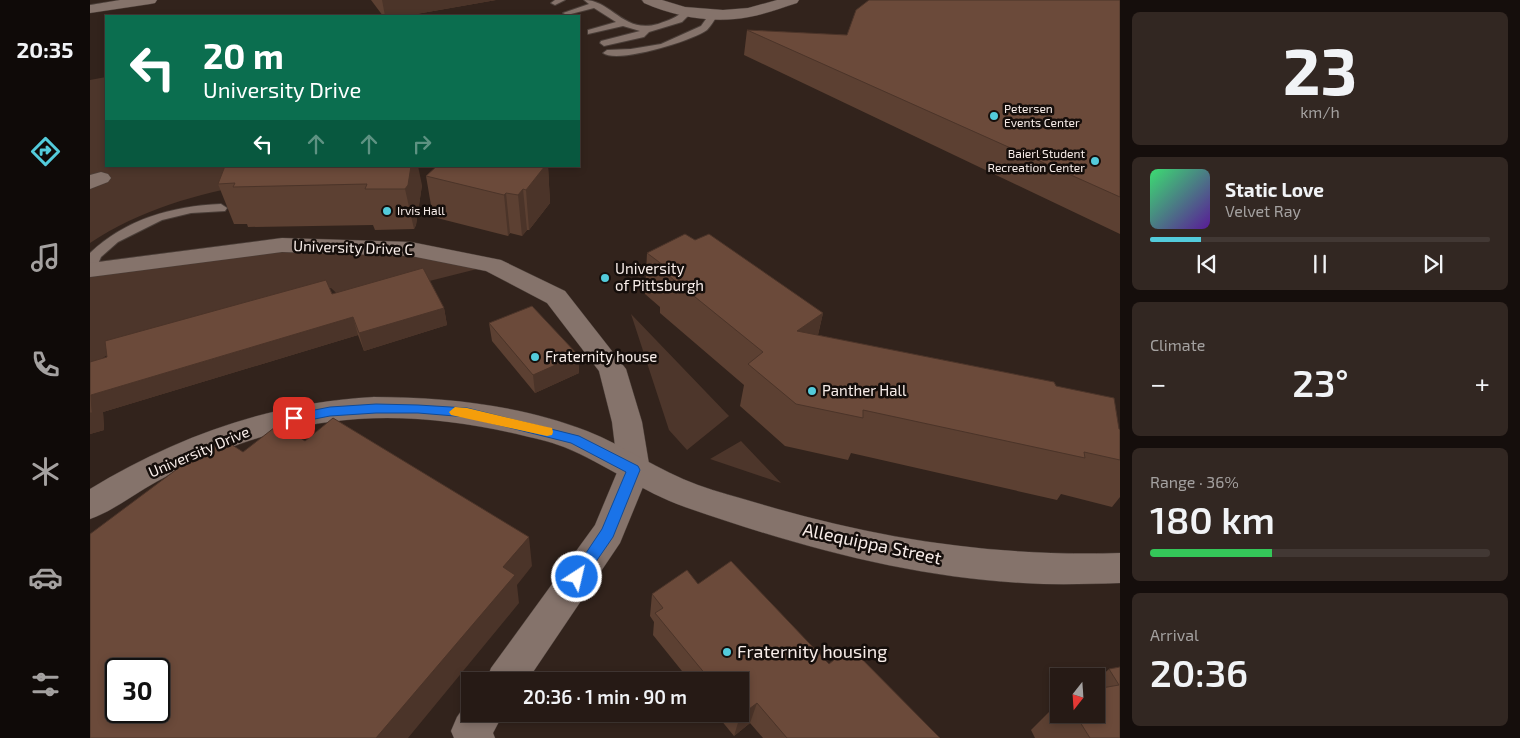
<!DOCTYPE html>
<html lang="en">
<head>
<meta charset="utf-8">
<style>
  :root { --surface:#261a15; --page:#322722; --text:#f1f3f6; --muted:#a4a1a0; --line:#423834; --accent:#53cbdb }
  body { margin:0; font-family:"Exo 2",sans-serif; background:var(--page); color:var(--text); height:100vh; display:flex; flex-direction:column; font-size:19px; white-space:nowrap }
  * { box-sizing:border-box; margin:0 }
  p { font-size:16px; color:var(--muted) }
  .icon { flex:none; width:28px; height:28px; fill:none; stroke:currentColor; stroke-width:2; stroke-linecap:round; stroke-linejoin:round }
  .map { position:relative; flex:1; overflow:hidden }
  .panel { display:flex; flex-direction:column; gap:12px; padding:12px; background:#150e0c; width:400px }
  .panel>* { flex:none }
  .hud { position:absolute; left:15px; top:15px; width:475px; height:152px; border-radius:0px; box-shadow:0 2px 8px #0003,0 0 0 1px var(--line); background:#0b6e4f; color:#fff; overflow:hidden }
  .needle { width:32px; rotate:197deg }
  .tools { position:absolute; left:960px; top:668px; display:grid; gap:10px }
  .tools a { display:grid; place-items:center; width:55px; height:55px; border-radius:0px; background:var(--surface); box-shadow:0 2px 8px #0003,0 0 0 1px var(--line); font-size:25px }
  .speed { position:absolute; left:15px; top:658px; display:flex; gap:10px; font-size:25px; font-weight:700; text-align:center }
  .speed>* { display:grid; place-content:center; width:65px; height:65px; border-radius:50%; background:var(--surface); box-shadow:0 2px 8px #0003,0 0 0 1px var(--line); line-height:1 }
  .speed .limit { border:2px solid #111; border-radius:8px; background:#fff; color:#111 }
  .pin { position:absolute; display:grid; place-items:center; width:42px; height:42px; color:#fff; margin:-21px; border-radius:10px; box-shadow:0 2px 8px #0006 }
  .me { position:absolute; width:55px; margin:-28px; rotate:35deg; stroke-linejoin:round; filter:drop-shadow(0 0 4px #0008) }
  .turn { display:flex; align-items:center; gap:18px; height:105px; padding:0 15px; font-size:22px }
  .turn .icon { width:65px; height:65px; stroke-width:2.5 }
  .turn b { display:block; font-size:35px; line-height:42px }
  .lanes { display:flex; align-items:center; height:48px; padding:0 15px; background:#0003; justify-content:center; gap:25px; direction:ltr }
  .lanes .off { opacity:.35 }
  .big { font-size:38px; font-weight:600; line-height:1.1 }
  .panel .widget { flex:1; display:flex; flex-direction:column; justify-content:center; gap:8px; min-width:0; padding:0 18px; border-radius:8px; background:var(--page) }
  .panel .dial { align-items:center; gap:0 }
  .dial b { font-size:65px; line-height:1 }
  .song { display:flex; align-items:center; gap:15px }
  .cover { width:60px; height:60px; border-radius:8px; background:linear-gradient(135deg,hsl(140 70% 55%),hsl(270 70% 35%)) }
  .played { height:5px; border-radius:2px; background:linear-gradient(90deg,var(--accent) 15%,var(--line) 15%) }
  .keys { display:flex; justify-content:space-around; direction:ltr }
  .heat { display:flex; justify-content:space-between; align-items:center; font-size:28px; direction:ltr }
  .charge { height:8px; border-radius:4px; background:linear-gradient(90deg,#34c759 36%,var(--line) 0) }
  .trip { position:absolute; left:371px; top:672px; width:288px; height:50px; border-radius:0px; background:var(--surface); box-shadow:0 2px 8px #0003,0 0 0 1px var(--line); font-weight:600; line-height:50px; text-align:center }
  main { display:flex; flex:1; min-height:0 }
  .menu { display:flex; flex-direction:column; width:90px; justify-content:space-around; align-items:center; background:#0f0a08; color:var(--muted) }
  .menu .icon { width:35px; height:35px }
  .menu .selected { color:var(--accent) }
  .menu b { font-size:22px; color:var(--text) }
  .map>svg:first-child { display:block }
</style>
</head>
<body>
<main>
<nav class="menu">
<b>20:35</b>
<svg class="icon selected" aria-label="directions" viewBox="0 0 24 24"><path d="M12 3l9 9-9 9-9-9zM9 14v-3h6M13 9l2 2-2 2"/></svg>
<svg class="icon" aria-label="music" viewBox="0 0 24 24"><path d="M9 18V5l10-2v13"/><circle cx="6" cy="18" r="3"/><circle cx="16" cy="16" r="3"/></svg>
<svg class="icon" aria-label="phone" viewBox="0 0 24 24"><path d="M5 4h4l2 5-3 2q2 4 5 5l2-3 5 2v4C11 20 4 13 5 4z"/></svg>
<svg class="icon" aria-label="climate" viewBox="0 0 24 24"><path d="M12 3v18M4 7l16 10M4 17L20 7"/></svg>
<svg class="icon" aria-label="car" viewBox="0 0 24 24"><path d="M5 17H2v-5l4-1 3-4h7l3 4 3 1v5h-3M9 17h6M6 11h13"/><circle cx="7" cy="17" r="2"/><circle cx="17" cy="17" r="2"/></svg>
<svg class="icon" aria-label="filters" viewBox="0 0 24 24"><path d="M4 7h16M4 17h16"/><circle cx="9" cy="7" r="2"/><circle cx="15" cy="17" r="2"/></svg>
</nav>
<div class="map">
<svg width="1030" height="738" viewBox="0 0 1030 738">
  <rect width="100%" height="100%" fill="#32231c"/>
  <path fill="#4d362b" d="M16,77V166H268C176,182 79,190 0,243V80Z
    M192,245L321,249L403,265L256,302L241,288L23,351L0,367V270Z
    M541,314L639,416L597,450L579,430Z
    M651,441L691,483L620,459Z"/>
  <g fill="none" stroke-linecap="round" stroke-linejoin="round">
    <defs>
      <path id="service" d="M465,0H475L465,5L461,3Z
        M494,0C522,0 533,34 568,24C579,20 586,18 595,10L602,12L592,22L559,32L554,37L514,46L510,43L511,41L550,31L533,26L498,34V30L526,22L504,8L477,15L473,13L499,4Z
        M621,12L628,14C625,19 621,26 617,30C602,41 527,64 513,53L517,50L541,49L571,44L611,26Z
        M131,204L137,208L135,211L101,213L72,220L28,242L11,257L5,271L0,272V253C36,219 82,206 131,204Z"/>
      <path id="minor" d="M11,172L18,174L21,178L18,182L0,189V175Z
        M192,238L321,242L411,260L475,291L536,369L552,422L560,470L530,543L437,681H396L401,668L505,525L528,470L522,422L509,371L457,303L396,271L321,256L192,252L0,277V263Z
        M379,700L380,714H413L403,733L405,738H364L361,731L367,717Z"/>
      <path id="tertiary" d="M30,0H67L65,3L60,4L0,13V5Z
        M552,0H572L595,7L633,10L658,8L687,0H709L707,3C691,8 676,14 659,17C624,24 586,17 554,3Z
        M284,397C354,397 430,405 497,431C535,446 569,471 608,485C627,492 648,497 667,503C787,539 905,557 1030,553V583C997,584 965,585 933,583C818,577 704,545 595,507C552,492 516,464 474,447C459,441 443,438 427,434C366,420 301,413 239,422C178,430 119,453 66,482C44,494 23,511 0,519V489C85,437 183,402 284,397Z"/>
    </defs>
    <use href="#service" stroke="#4a3e38" stroke-width="2"/>
    <use href="#minor" stroke="#4a3e38" stroke-width="1"/>
    <use href="#tertiary" stroke="#4a3e38" stroke-width="1"/>
    <use href="#service" fill="#85736b" fill-rule="evenodd"/>
    <use href="#minor" fill="#85736b" fill-rule="evenodd"/>
    <use href="#tertiary" fill="#85736b" fill-rule="evenodd"/>
  </g>
  <path fill="#5c4032" d="M281,0H406L315,16H293Z
    M1030,0V234L654,55L657,30L757,35Z
    M135,166L332,185L326,225L324,229L285,230L283,225L158,227L157,224H144L128,184Z
    M347,166H458L460,203L439,230H437L432,236L420,233L418,236L343,217L336,176Z
    M557,253L733,313L728,335L966,386L1030,430V497L1022,507L971,494L967,500L761,453L758,460L695,446L650,406L654,385L570,313V307L555,294Z
    M242,294L354,308L357,325L274,351L268,335L13,412L14,430L0,434V362Z
    M399,323L488,355L489,373L445,393L402,341Z
    M608,584L739,664L850,738H673L660,723L644,736L626,714H650V681H600L563,635L564,622L560,616L562,594Z
    M1030,667V738H945L941,730L969,702V714H1006V681L1019,669Z"/>
  <path fill="#4b3429" d="M292,0H406L315,16H295Z
    M321,166H328L332,185L326,225L324,229L315,189Z
    M455,166H458L460,203L439,230L436,190Z
    M433,189L437,230L432,236L428,195Z
    M416,193L420,233L418,236L414,195Z
    M354,308L357,325L274,351L269,333Z
    M733,313L723,355L707,331Z
    M263,317L268,335L13,412L14,430L0,434V413L1,395Z
    M488,355L489,373L445,393L443,375Z
    M439,537L442,566L427,585L429,603L318,738H286L413,567Z
    M667,703L660,723L644,736L650,716Z"/>
  <path fill="#6b4a3a" stroke="#4b3429" fill-rule="evenodd" d="M779,0H1030V197L657,30L757,35L766,10Z
    M135,166H321L318,185L315,189H275L277,184L143,187L145,183L128,184Z
    M347,166H455L436,190L433,189L428,195L416,193L414,195L336,176Z
    M595,234L605,240L619,234L733,313L707,331L964,382L966,386L1024,398L1029,429L1030,430V460L994,452L995,458L773,410V418L706,404L658,364L673,352L573,271L577,268L557,253Z
    M333,268L354,308L269,333L263,317L1,395L2,413H0V362L17,357L15,341L236,280L242,294Z
    M442,306L488,355L443,375L399,323Z
    M243,418L439,537L413,567L425,575L286,738H0V534L130,437L153,452L189,424L215,441ZM26,669H69V711H26Z
    M641,561L739,664L760,647L850,738H697L667,703L650,716L648,714H650V681H621L565,613L573,608L562,594L597,570L608,584Z
    M1030,667V738H1000L985,714H1006V689L1029,685L1019,669Z"/>
  <path fill="#1a73e8" stroke="#114b97" d="M286,404L328,405L377,408L489,436L548,466L550,470L523,537L492,582L487,584L482,582L480,577L512,529L536,472L481,443L377,417L328,413H286L240,416L204,423L200,422L198,418L200,415L204,414L240,407Z"/>
  <path fill="#f59e0b" d="M365,407L377,408L457,427L462,428L463,432L462,435L457,436L361,415L359,412Z"/>
  <g fill="#53cbdb" stroke="#150e0b" stroke-width="2">
    <circle cx="904" cy="116" r="5"/>
    <circle cx="1005" cy="161" r="5"/>
    <circle cx="297" cy="211" r="5"/>
    <circle cx="515" cy="278" r="5"/>
    <circle cx="445" cy="357" r="5"/>
    <circle cx="722" cy="391" r="5"/>
    <circle cx="637" cy="652" r="5"/>
  </g>
  <g text-anchor="middle" stroke-width="5" stroke-linejoin="round" paint-order="stroke">
    <g font-size="12" fill="#f8ede9" stroke="#150e0b" text-anchor="start">
      <text x="914" y="113">Petersen<tspan x="914" dy="14">Events Center</tspan></text>
      <text x="995" y="158" text-anchor="end">Baierl Student<tspan x="995" dy="14">Recreation Center</tspan></text>
      <text x="307" y="215">Irvis Hall</text>
    </g>
    <g font-size="15" fill="#f8ede9" stroke="#150e0b">
      <text transform="translate(263 248) rotate(2)" y="5">University Drive C</text>
      <text transform="translate(109 452) rotate(-23)" y="5">University Drive</text>
    </g>
    <g font-size="15" fill="#f8ede9" stroke="#150e0b" text-anchor="start">
      <text x="525" y="274">University<tspan x="525" dy="17">of Pittsburgh</tspan></text>
      <text x="455" y="362">Fraternity house</text>
      <text x="732" y="396">Panther Hall</text>
    </g>
    <g font-size="18" fill="#f8ede9" stroke="#150e0b">
      <text transform="translate(782 544) rotate(12)" y="6">Allequippa Street</text>
    </g>
    <g font-size="18" fill="#f8ede9" stroke="#150e0b" text-anchor="start">
      <text x="647" y="658">Fraternity housing</text>
    </g>
  </g>
</svg>
<div class="tools">
<a><svg class="needle" viewBox="-14 -14 28 28"><path d="M0-13l5 13h-10z" fill="#e53935"/><path d="M0 13l5-13h-10z" fill="#a4a1a0"/></svg></a>
</div>
<div class="speed"><div class="limit">30</div></div>
<div class="pin" style="left:204px;top:418px;background:#d93025"><svg class="icon" aria-label="arrive" viewBox="0 0 24 24"><path d="M6 21V4h12l-3 4 3 4H6"/></svg></div>
<svg class="me" style="left:487px;top:577px" viewBox="-20 -20 40 40"><circle r="17" fill="#1a73e8" stroke="#fff" stroke-width="3"/><path d="M0-11L8 9 0 5-8 9z" fill="#fff"/></svg>
<div class="trip">20:36 · 1 min · 90 m</div>
<div class="hud">
<div class="turn"><svg class="icon" aria-label="left" viewBox="0 0 24 24"><path d="M17 20v-9H6M10 6l-5 5 5 5"/></svg><div><b>20 m</b>University Drive</div></div>
<div class="lanes"><svg class="icon" aria-label="left" viewBox="0 0 24 24"><path d="M17 20v-9H6M10 6l-5 5 5 5"/></svg><svg class="icon off" aria-label="ahead" viewBox="0 0 24 24"><path d="M12 20V5M6 11l6-6 6 6"/></svg><svg class="icon off" aria-label="ahead" viewBox="0 0 24 24"><path d="M12 20V5M6 11l6-6 6 6"/></svg><svg class="icon off" aria-label="right" viewBox="0 0 24 24"><path d="M7 20v-9h11M14 6l5 5-5 5"/></svg></div>
</div>
</div>
<section class="panel">
<div class="widget dial"><b>23</b><p>km/h</p></div>
<div class="widget">
<div class="song"><i class="cover"></i><div><b>Static Love</b><p>Velvet Ray</p></div></div>
<div class="played"></div>
<div class="keys"><svg class="icon" aria-label="previous" viewBox="0 0 24 24"><path d="M18 5L8 12l10 7zM5 5v14"/></svg><svg class="icon" aria-label="pause" viewBox="0 0 24 24"><path d="M8 5v14M16 5v14"/></svg><svg class="icon" aria-label="next" viewBox="0 0 24 24"><path d="M6 5l10 7-10 7zM19 5v14"/></svg></div>
</div>
<div class="widget"><p>Climate</p>
<div class="heat"><a>−</a><b class="big">23°</b><a>+</a></div>
</div>
<div class="widget"><p>Range · 36%</p><b class="big">180 km</b><div class="charge"></div></div>
<div class="widget"><p>Arrival</p><b class="big">20:36</b></div>
</section>
</main>
</body>
</html>
